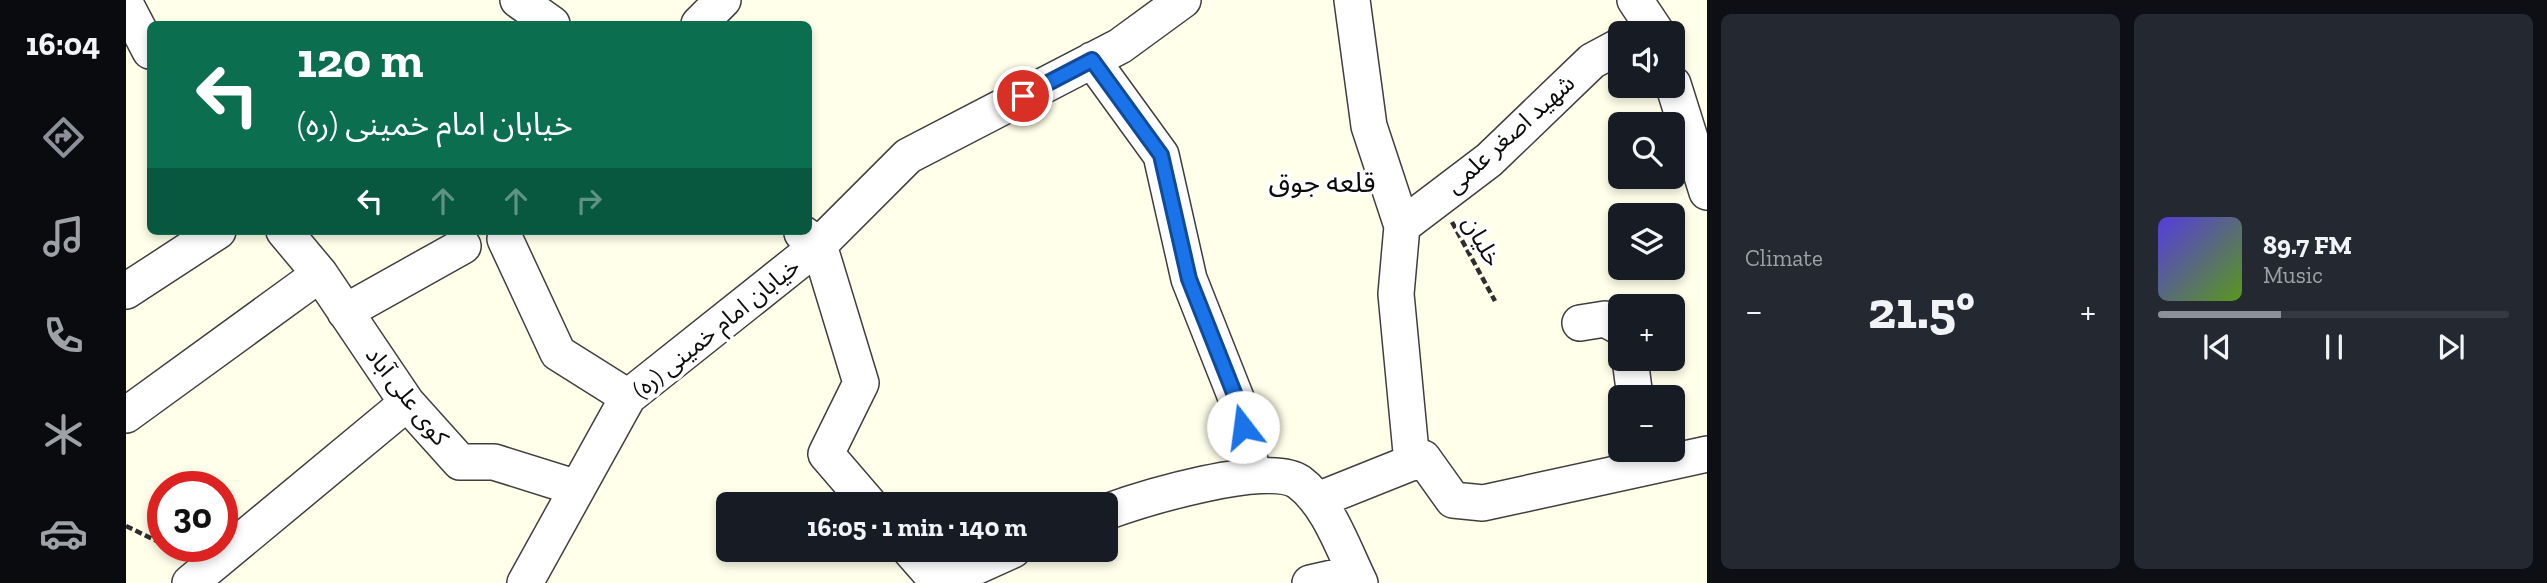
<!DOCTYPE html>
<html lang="en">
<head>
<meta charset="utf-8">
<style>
  :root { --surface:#171b24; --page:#242831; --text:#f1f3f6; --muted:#9ea1a6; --line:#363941; --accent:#8c9099 }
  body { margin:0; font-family:"Zilla Slab","Noto Sans Arabic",serif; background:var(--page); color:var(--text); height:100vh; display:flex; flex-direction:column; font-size:26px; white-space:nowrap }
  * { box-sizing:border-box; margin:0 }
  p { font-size:23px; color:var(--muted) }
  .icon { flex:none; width:38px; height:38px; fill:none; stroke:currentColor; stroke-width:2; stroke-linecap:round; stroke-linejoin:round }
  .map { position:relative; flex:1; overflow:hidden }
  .sheet { display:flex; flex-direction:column; gap:14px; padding:14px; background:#0d0f14; width:840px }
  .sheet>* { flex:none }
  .banner { position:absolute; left:21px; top:21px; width:665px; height:214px; border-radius:10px; box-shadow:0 4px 10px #0003; background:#0b6e4f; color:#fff; overflow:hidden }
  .fabs { position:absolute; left:1482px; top:21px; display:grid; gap:14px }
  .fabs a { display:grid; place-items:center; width:77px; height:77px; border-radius:10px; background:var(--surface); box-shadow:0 4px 10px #0003; font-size:35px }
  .speed { position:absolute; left:21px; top:471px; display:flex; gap:14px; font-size:35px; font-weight:700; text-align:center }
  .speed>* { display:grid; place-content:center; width:91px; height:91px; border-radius:50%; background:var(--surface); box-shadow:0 4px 10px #0003; line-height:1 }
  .speed .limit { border:10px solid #d22; background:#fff; color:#111 }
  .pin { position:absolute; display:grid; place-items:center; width:60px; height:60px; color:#fff; margin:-30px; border:4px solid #fff; border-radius:50%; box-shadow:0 2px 7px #0007 }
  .me { position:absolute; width:77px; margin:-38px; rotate:345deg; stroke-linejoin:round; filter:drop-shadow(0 0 5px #0008) }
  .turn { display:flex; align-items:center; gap:24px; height:147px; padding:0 35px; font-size:32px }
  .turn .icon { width:91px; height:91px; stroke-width:2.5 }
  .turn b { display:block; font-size:49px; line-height:60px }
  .lanes { display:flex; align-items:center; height:66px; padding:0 35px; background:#0003; justify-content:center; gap:35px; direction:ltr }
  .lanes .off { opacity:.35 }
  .big { font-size:52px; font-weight:700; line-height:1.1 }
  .sheet .widget { flex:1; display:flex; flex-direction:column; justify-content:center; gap:10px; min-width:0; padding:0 24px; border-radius:10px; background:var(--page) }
  .song { display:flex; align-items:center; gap:21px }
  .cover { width:84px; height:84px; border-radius:10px; background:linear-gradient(135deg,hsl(250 70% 55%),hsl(90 70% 35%)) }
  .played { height:7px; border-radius:4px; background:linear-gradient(90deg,var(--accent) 35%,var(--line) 35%) }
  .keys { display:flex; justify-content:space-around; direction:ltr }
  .heat { display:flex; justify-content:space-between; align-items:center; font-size:38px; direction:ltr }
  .sheet .tiles { flex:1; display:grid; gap:14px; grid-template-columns:repeat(2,1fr) }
  .trip { position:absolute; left:590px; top:492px; width:402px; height:70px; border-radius:10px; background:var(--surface); box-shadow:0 4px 10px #0003; font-weight:700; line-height:70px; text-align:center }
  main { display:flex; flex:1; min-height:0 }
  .tab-bar { display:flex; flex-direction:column; width:126px; justify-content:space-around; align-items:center; background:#090b0e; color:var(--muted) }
  .tab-bar .icon { width:49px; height:49px }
  .tab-bar .current { color:var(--accent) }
  .tab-bar b { font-size:32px; color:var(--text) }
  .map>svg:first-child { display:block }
</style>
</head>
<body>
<main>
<nav class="tab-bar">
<b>16:04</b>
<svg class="icon current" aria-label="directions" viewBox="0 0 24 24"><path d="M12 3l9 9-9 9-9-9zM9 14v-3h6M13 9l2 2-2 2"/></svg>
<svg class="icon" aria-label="music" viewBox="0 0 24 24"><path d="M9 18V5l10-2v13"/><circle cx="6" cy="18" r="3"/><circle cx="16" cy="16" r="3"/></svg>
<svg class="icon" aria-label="phone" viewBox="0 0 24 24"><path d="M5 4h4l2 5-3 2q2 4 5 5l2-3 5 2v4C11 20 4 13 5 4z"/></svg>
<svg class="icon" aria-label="climate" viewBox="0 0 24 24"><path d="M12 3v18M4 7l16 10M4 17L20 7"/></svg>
<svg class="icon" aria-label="car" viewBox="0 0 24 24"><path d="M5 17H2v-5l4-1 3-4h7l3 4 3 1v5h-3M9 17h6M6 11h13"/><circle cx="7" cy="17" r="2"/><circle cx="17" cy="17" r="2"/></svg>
</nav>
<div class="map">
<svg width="1581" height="583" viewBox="0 0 1581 583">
  <rect width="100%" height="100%" fill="#ffffea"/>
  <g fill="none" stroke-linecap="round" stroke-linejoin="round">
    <defs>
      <path id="minor" d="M392,0L426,24
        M1226,0L1243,126L1276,226L1270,294L1286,463
        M1509,0L1531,33
        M0,5L24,51
        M573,24L597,0
        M966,60L1035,155L1063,279L1112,403L1127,475
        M1547,84L1581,192
        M1276,226L1363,160L1466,61L1494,46
        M158,231L194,274L281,403L334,462H368L451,488
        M676,233L693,245L735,383L700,454L743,504
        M379,239L432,353L502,397
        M0,291L92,231
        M219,312L337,246
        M1454,323L1479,319L1494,327
        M1504,359L1509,397
        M0,415L194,274
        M1192,500L1297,458L1327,500L1357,503L1581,454
        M980,512C1016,499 1142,460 1173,482C1203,504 1218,551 1234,583
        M784,550L813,583
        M64,583L281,403
        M399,583L502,397L693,245L782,156L994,46L1057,0
        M814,583L887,550
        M1184,583L1228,573"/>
    </defs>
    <use href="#minor" stroke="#3f3f3f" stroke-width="38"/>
    <path stroke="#2e2e2e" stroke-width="4.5" stroke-dasharray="7 3.5" stroke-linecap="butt" d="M1326,222L1369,301
      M0,526L37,544
      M41,546L58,554"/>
    <use href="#minor" stroke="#fff" stroke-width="35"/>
  </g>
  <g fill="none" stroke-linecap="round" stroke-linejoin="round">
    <defs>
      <path id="route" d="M897,96L966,60L1035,155L1063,279L1112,403L1117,427"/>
    </defs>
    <use href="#route" stroke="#114b97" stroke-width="18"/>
    <use href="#route" stroke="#1a73e8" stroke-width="12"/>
  </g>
  <g text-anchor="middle" stroke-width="7" stroke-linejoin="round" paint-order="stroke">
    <g font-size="24" fill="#0c0c0c" stroke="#fff">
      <text transform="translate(1384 134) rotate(-42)" y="8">شهید اصغر علمی</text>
      <text transform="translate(1356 241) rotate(61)" y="8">خلیان</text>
      <text transform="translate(590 328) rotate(-39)" y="8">خیابان امام خمینی (ره)</text>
      <text transform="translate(281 396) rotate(52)" y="8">کوی علی آباد</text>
    </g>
    <g font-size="28" fill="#0c0c0c" stroke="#fff">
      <text x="1196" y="192">قلعه جوق</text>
    </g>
  </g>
</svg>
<div class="fabs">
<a><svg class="icon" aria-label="sound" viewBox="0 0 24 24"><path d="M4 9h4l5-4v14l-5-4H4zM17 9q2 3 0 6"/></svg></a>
<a><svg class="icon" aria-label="search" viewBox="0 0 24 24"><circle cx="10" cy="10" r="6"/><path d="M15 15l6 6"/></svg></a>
<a><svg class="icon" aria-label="layers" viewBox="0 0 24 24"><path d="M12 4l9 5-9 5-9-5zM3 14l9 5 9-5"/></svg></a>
<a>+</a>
<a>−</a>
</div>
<div class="speed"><div class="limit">30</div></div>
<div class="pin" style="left:897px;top:96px;background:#d93025"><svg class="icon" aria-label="arrive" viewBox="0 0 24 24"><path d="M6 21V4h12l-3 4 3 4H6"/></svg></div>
<svg class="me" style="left:1117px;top:427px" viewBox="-20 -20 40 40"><circle r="19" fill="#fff"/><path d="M0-13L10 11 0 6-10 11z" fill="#1a73e8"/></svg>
<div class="trip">16:05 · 1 min · 140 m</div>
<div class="banner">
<div class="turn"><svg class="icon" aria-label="left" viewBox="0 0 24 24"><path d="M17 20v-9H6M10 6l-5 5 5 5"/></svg><div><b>120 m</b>خیابان امام خمینی (ره)</div></div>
<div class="lanes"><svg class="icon" aria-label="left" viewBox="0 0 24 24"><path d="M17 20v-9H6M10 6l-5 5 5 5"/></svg><svg class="icon off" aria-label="ahead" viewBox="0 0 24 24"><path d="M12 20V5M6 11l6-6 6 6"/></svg><svg class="icon off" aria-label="ahead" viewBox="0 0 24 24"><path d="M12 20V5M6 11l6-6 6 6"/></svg><svg class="icon off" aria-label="right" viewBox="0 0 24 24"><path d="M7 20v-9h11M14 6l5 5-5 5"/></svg></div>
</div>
</div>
<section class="sheet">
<div class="tiles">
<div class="widget"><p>Climate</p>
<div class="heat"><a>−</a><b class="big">21.5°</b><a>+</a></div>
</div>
<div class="widget">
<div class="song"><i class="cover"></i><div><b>89.7 FM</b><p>Music</p></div></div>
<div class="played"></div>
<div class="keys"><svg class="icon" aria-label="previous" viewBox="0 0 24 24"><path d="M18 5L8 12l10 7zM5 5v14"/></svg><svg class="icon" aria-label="pause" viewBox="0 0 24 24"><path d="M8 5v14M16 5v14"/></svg><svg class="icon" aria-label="next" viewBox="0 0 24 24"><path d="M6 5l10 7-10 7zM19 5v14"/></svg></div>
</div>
</div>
</section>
</main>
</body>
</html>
